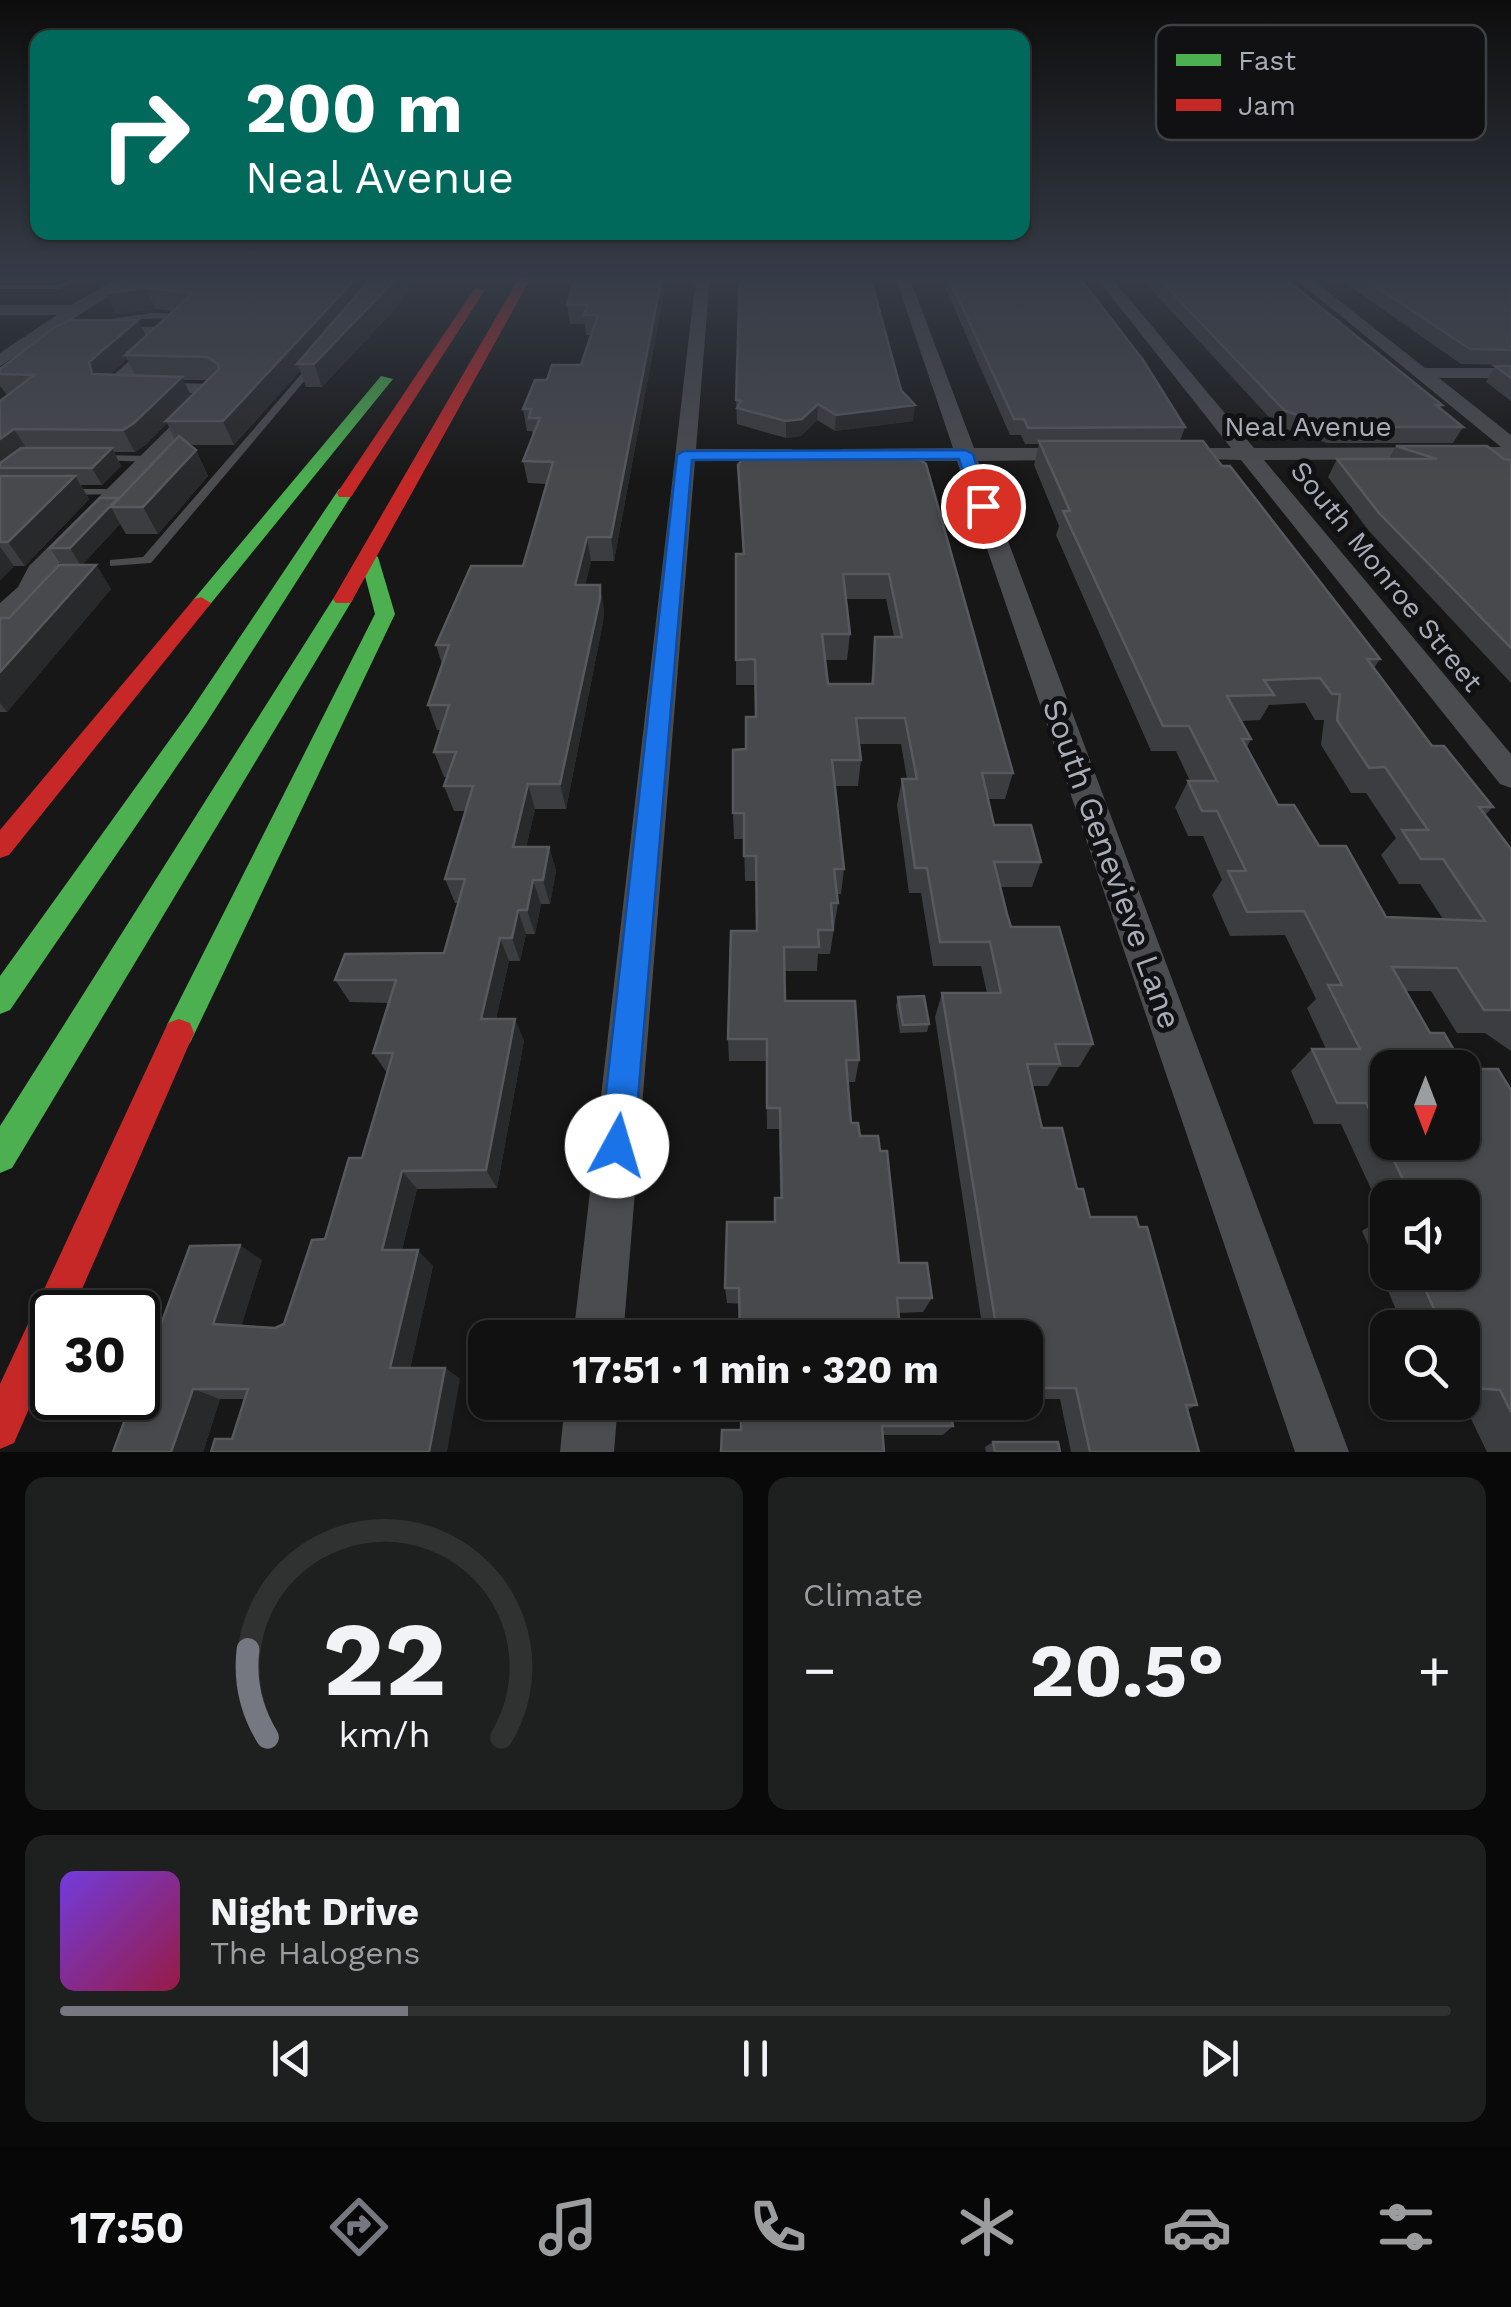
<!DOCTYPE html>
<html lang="en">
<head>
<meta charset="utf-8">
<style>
  :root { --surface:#111; --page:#1e1f1f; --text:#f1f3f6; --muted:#9c9d9f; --line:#303131; --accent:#757880 }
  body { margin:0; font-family:"Work Sans",sans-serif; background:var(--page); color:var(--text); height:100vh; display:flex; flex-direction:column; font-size:38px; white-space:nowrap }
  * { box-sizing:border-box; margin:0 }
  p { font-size:32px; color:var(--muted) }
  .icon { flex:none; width:55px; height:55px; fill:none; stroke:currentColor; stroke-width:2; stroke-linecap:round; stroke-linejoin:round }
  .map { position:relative; height:1452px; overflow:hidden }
  .details { display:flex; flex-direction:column; gap:25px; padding:25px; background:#090909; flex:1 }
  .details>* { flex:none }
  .guide { position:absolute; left:30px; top:30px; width:1000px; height:210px; border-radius:20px; box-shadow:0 2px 8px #0004,0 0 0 2px var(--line); background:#00695c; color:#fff; overflow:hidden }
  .needle { width:65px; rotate:180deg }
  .tools { position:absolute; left:1370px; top:1050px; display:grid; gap:20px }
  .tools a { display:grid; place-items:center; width:110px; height:110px; border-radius:20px; background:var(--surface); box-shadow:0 2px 8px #0004,0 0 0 2px var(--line); font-size:50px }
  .speed { position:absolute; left:30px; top:1290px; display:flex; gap:20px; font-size:50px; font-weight:700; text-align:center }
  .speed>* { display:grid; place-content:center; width:130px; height:130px; border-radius:50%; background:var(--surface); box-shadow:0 2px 8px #0004,0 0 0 2px var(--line); line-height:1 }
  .speed .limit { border:5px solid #111; border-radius:15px; background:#fff; color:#111 }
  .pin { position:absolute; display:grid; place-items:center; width:85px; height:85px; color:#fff; margin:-42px; border:5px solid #fff; border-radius:50%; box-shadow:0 2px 10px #0007 }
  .me { position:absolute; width:110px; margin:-55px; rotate:6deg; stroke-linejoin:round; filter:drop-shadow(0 0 8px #0008) }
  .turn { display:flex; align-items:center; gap:35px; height:210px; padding:0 50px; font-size:45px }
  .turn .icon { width:130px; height:130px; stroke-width:2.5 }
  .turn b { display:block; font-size:70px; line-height:85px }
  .big { font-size:75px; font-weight:700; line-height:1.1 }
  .details .card { flex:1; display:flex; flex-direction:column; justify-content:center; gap:15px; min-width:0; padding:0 35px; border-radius:20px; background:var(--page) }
  .details .dial { align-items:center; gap:0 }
  .dial svg { height:260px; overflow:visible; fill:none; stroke:var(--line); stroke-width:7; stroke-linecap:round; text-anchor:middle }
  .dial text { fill:var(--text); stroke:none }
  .song { display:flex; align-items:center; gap:30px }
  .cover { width:120px; height:120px; border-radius:15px; background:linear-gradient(135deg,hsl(260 70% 55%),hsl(340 70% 35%)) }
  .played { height:10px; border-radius:5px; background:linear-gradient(90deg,var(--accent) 25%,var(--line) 25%) }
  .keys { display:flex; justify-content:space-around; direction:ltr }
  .heat { display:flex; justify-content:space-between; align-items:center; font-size:55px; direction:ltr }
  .details .tiles { flex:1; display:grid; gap:25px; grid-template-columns:1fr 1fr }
  .card:last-child { grid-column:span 2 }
  .trip { position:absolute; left:468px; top:1320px; width:575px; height:100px; border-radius:20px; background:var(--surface); box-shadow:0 2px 8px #0004,0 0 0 2px var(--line); font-weight:700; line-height:100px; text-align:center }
  .menu { display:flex; height:160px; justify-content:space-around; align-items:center; background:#070707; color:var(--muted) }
  .menu .icon { width:70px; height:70px }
  .menu .active { color:var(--accent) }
  .menu b { font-size:45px; color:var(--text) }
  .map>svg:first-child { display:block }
</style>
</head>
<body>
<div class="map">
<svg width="1511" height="1452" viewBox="0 0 1511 1452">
  <rect width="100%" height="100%" fill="#171717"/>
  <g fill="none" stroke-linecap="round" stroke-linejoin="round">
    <path fill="#4b4c50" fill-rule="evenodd" d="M77,276H87L59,289H0V285H58Z
      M152,313L187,314L191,316L187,318L130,319L102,332L95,330L116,318Z
      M310,364L317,366L151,563L110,566V560L143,557Z
      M101,455L151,456L156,459L151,462L97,460V456Z
      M115,489L121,492L119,494L64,495L58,492L64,489Z"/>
    <path fill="#4b4c50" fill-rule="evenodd" d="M121,276H140L62,326L180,327V335L127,382L217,384L226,390L224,394L104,391V383L158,336H47L0,366V353L57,315H0V305H71Z
      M696,276H710L696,449H791L801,455L791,461H695L623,1338H573Z
      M895,276H909L974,448H1076L1086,454L1076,460L978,461L1349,1452H1295L957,461H842L832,455L842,449L953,448Z
      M1095,276H1110L1254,448L1501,447L1292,276H1308L1425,368H1511V378H1439L1511,435V459L1264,460L1511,754V788L1500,784L1241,460L1165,458V450L1172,448H1231Z
      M194,403L211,407L49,574C40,594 23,619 0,625V603L18,587L29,566Z
      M565,1402H618L614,1452H560Z"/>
    <path fill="#4caf50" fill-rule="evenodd" d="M381,376L393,379L208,607H194L191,603L194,599Z
      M345,488L353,493L205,725L10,1010L0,1014V976L189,713L339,489Z
      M369,552L378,557L395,614L190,1043L179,1047L168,1043L164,1033L168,1023L375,614L360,557Z
      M343,593L353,599L12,1168L0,1173V1126L333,599Z"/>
    <path fill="#c62828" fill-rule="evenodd" d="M520,276H532L353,599L350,603H336L333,599Z
      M475,288L485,290L351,497H339L337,493Z
      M201,597L211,603L208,607L9,855L0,858V830L194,599Z
      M179,1019L190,1023L194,1033L72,1312H52V1356L14,1443L0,1449V1384L168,1023Z"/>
  </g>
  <path fill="#3c3d40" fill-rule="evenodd" d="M131,276L395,309L322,387H306L300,371L234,445H190L196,450L208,476L158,534H126L120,524L82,565H96L111,589L7,712H0V618H9L61,565L50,548L118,498L119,499L175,440L167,423L145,445L135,452H114L121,466L102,485H81L89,499L25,566H14L0,580V401L7,395L0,386V369L138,320L146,336L174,311L156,309L116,314L106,293ZM127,359L135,375L110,374ZM183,380H208L191,396Z
    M576,276H667L614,561H591L585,585L604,609L603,622L566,809H535L526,847H549L556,871L550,904H541L535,934H526L520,961H509L496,1019L524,1040L497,1188L417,1189L402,1250L433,1266L410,1368H445L460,1379L232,1439L245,1399H220L203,1452H113L262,1260L241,1326L275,1328L284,1324L325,1239L362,1158L387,1073L373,1053L389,1003L350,1002L335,980L444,953L459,903H455L445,879L466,811H454L444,786L448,777H444L434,752L442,730H437L428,705L442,664L436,645L523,566L546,484L528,483L523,461L533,437L532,431H527L523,409L547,380L581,365L591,335H586L585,324H570L567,305Z
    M940,276H1078L1185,427L1180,441L1380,659L1374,668L1432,746L1493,807L1485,815L1511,849V1051L1485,1033H1457L1431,991H1406L1430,1033L1465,1069L1511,1090V1452H1487L1462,1400V1328H1404L1362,1231L1384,1217L1341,1124H1314L1291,1071L1312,1049H1326L1307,1008L1316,999L1285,935L1230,936L1212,895L1222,880L1203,836H1188L1175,807L1188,781H1190L1176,751H1151L1056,535L1059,526L1034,465L1039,444H1025L1021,435H1010ZM1305,703L1315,720H1324L1321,745L1351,793H1366L1396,838L1381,855L1399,884H1420L1443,919L1386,917L1278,805L1247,747L1251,739L1241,721L1260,720L1269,705ZM1388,1198H1462V1272H1388Z
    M1139,276H1282L1442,405L1440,409L1463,427L1453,443H1327L1278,427Z
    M1335,276H1511V365L1461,364Z
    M1495,366H1511V401L1486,382Z
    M901,390L913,421L835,431L817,420L801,436L786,438L737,424L736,400Z
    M1396,446L1511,460V683L1369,531L1328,477L1337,459H1389Z
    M882,458L1013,773L1005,799H987L994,825L1041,862L1032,887H1000L1011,927L1093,1044L1079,1067H1059L1048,1086H1032L1042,1128L1090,1217L1197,1405L1187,1410L1199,1452H1071L1060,1399H1025V1338H984L935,1017L942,993H987L981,966H933L921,893H909L897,805L902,779H907L901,744H859L861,760L858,786H835L844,869L841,894H837L838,903L830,954H818L817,971H785V1001L859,1060L855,1082H848L851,1123L860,1136L880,1151L899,1263L932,1298L923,1312L898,1313L727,1303L725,1288L774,1222L775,1198H780L779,1129H767L766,1061H729L728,1039L756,931V881H745L744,839H734L733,813L746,749L755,717V685H736V660L743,554L738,465ZM846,599H886L894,637H875L871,684H828L825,660H847L850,634Z
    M898,997L929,1024L927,1032L900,1033L896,1006Z
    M741,1402L953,1426L943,1435H883L741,1430Z
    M993,1442L1060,1452H986L985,1447Z"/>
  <path fill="#28292a" d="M358,276H382L297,364L300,371L234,445L223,421Z
    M399,276H421L395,309L322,387L314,364Z
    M662,276H667L614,561L611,537Z
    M146,288L156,309L116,314L106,293Z
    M138,320L148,340L125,355L127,359L100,383L92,374L89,362Z
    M182,377L192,398L166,421L167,423L145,445L135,452L123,430Z
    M818,404L817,420L801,436L786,438V421Z
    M915,405L913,421L835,431L836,415Z
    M14,429L28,451L0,468V439Z
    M112,448L121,466L102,485L92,468Z
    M196,450L208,476L158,534L143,507Z
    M75,476L89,499L25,566L8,542Z
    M118,498L123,507H111L120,524L81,566L70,548Z
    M587,537L591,561L580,609L575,585Z
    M0,547L14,566L0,580Z
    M96,565L111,589L7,712L0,703V672Z
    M600,585L604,609L603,622L566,809L560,784Z
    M528,784L535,809L521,871L513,847Z
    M549,847L556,871L550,904L543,880Z
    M533,880L541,904L535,934L527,910Z
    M518,910L526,934L520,961L512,938Z
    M500,938L509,961L491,1040L481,1019Z
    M515,1019L524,1040L497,1188L486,1170Z
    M402,1171L417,1189L398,1266L382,1250Z
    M240,1245L262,1260L238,1337L213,1324Z
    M418,1250L433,1266L408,1379L390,1368Z
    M445,1368L460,1379L447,1452H429Z
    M193,1389L220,1399L203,1452H171Z"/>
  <path fill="#48494d" stroke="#57595e" stroke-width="2.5" fill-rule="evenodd" d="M131,276H358L223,421H166L219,369L218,364L207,357L125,355L193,293L146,288L106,293Z
    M373,276H399L314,364H297Z
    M576,276H662L611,537H587L575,585H600V598L560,784H528L513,847H549L543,880H533L527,910H518L512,938H500L481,1019H515L486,1170L402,1171L382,1250H418L390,1368H445L429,1452H211L215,1439H232L248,1389H193L171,1452H113L133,1398H138V1386L190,1246L240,1245L213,1324L275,1328L284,1324L312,1240L325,1239L349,1158H362L393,1053H373L396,980H335L345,954L444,953L465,879H445L473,786H444L456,752H434L449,705H428L449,645H436L471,566H523L553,462L523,461L540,418H529L531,409H523L535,380H547L552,365H581L598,315H584L587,305H567Z
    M740,276H870L901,390L915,405L836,415L818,404L802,419L786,421L737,408L741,401L736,400Z
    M948,276H1078L1143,360L1185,427L1028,428L1024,419H1014Z
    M1156,276H1282L1442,405H1436L1463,427H1335L1285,411Z
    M1360,276H1511V350L1470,349Z
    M71,320H138L89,362L92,374L182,377L134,423L123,430L14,429L0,439V401L34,375L0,374V369L55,327Z
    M1495,366H1511V378Z
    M179,436L196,450L143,507H111Z
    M1039,441H1203L1222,466H1230L1380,659H1367L1432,746H1444L1493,807H1479L1511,849V1010H1484L1457,968L1392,967L1430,1033H1444L1465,1069H1498L1511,1090V1412L1500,1390L1473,1388L1462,1367V1328H1443L1417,1272H1462V1198H1412L1366,1103H1337L1312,1049H1360L1328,985H1342L1304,911L1247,912L1228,871H1246L1217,811H1202L1188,781H1217L1189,726H1163L1063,511H1070ZM1320,678L1332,694H1340L1337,720L1369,768L1385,767L1428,830H1402L1421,859H1443L1485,921L1386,917L1346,846H1319L1294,805H1278L1242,739H1251L1227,696L1274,695L1264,680ZM1388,1068H1462V1142H1388Z
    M1396,446H1487L1504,459L1511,460V648L1379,513L1337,459H1437Z
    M21,448H112L92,468H0V463Z
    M880,451L882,458L919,459L926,464L1013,773H982L994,825H1031L1041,862H994L1007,914L1011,927H1059L1093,1044H1055L1060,1064H1027L1042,1128H1062L1077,1189H1083L1090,1217H1136L1139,1227H1147L1197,1405H1186L1199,1452H1090L1076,1388H1025V1338H998L942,993H1001L990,942H940L927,868H915L902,779H917L905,718H856L861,760H832L844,869H834L838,903H831L833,930H818L819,947H784L785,1001H855L859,1060H846L851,1123H858L860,1136H878L880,1151H887L899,1263H927L932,1298H897L901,1338H740L739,1288H725L727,1222H775V1198H782L780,1108H767V1039H728L731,931H757L756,856H744V813H733V750L746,749V717H756L755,659L736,660V554H744L738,465L743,459H753V452ZM843,574H889L902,637H875L873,684H828L822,634H850Z
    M0,476H75L8,542H0Z
    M100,498H118L70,548H50Z
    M59,565H96L0,672V618H9Z
    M924,996L929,1024L903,1025L898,997Z
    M741,1402H949L953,1426H882L884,1452H721L722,1430H741Z
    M993,1442H1058L1060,1452H995Z"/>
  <linearGradient id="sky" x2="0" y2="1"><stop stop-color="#0d0d0d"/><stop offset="0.58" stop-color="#363c47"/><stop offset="1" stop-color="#363c47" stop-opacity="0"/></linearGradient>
  <rect width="1511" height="479" fill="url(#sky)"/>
  <path fill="#1a73e8" stroke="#114b97" stroke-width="2.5" d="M965,450L973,454L989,509L974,506L959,459L692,460L634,1146L629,1158L617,1163L605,1158L600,1146L677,455L684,451Z"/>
  <g text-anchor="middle" stroke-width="10" stroke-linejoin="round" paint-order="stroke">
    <g font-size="28" fill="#a8adb8" stroke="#111113">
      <text x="1308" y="436">Neal Avenue</text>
      <text transform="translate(1387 576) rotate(51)" y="10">South Monroe Street</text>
    </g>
    <g font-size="32" fill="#a8adb8" stroke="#111113">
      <text transform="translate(1112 864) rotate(70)" y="11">South Genevieve Lane</text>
    </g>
  </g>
  <rect x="1156" y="25" width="330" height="115" rx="15" fill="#111113" stroke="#3e4045" stroke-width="2.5"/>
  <rect x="1176" y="54" width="45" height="12" fill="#4caf50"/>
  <rect x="1176" y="99" width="45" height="12" fill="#c62828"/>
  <g font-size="28" fill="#a8adb8">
    <text x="1238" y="70">Fast</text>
    <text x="1238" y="115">Jam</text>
  </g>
</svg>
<div class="tools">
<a><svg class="needle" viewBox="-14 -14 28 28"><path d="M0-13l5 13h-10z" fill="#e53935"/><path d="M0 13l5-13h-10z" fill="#9c9d9f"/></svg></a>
<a><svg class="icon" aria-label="sound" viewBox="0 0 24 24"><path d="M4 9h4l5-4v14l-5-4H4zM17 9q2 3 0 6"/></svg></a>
<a><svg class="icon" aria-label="search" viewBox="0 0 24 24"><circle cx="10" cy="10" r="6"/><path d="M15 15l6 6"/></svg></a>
</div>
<div class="speed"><div class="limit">30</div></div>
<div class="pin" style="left:983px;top:506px;background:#d93025"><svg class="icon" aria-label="arrive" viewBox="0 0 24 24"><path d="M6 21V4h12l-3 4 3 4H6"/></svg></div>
<svg class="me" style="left:617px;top:1146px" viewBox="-20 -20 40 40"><circle r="19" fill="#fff"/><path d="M0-13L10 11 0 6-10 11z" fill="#1a73e8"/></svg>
<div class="trip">17:51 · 1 min · 320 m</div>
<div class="guide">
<div class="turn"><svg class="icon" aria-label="right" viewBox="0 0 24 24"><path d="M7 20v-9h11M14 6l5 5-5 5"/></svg><div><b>200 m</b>Neal Avenue</div></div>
</div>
</div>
<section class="details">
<div class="tiles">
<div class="card dial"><svg viewBox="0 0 100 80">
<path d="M14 69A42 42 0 1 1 86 69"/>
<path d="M14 69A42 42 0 0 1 8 42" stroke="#757880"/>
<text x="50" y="56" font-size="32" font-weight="700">22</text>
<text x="50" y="72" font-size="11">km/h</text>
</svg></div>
<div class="card"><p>Climate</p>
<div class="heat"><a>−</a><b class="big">20.5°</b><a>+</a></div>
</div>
<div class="card">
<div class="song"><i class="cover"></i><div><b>Night Drive</b><p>The Halogens</p></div></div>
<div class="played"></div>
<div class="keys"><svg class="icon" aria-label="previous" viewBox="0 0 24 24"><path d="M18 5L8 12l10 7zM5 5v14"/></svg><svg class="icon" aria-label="pause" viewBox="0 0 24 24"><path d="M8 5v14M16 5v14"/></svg><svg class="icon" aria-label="next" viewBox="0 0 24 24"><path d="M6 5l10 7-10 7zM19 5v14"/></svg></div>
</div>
</div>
</section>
<nav class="menu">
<b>17:50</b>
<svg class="icon active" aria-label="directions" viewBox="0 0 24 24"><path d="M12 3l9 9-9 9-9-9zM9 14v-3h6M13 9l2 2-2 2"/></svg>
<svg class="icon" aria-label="music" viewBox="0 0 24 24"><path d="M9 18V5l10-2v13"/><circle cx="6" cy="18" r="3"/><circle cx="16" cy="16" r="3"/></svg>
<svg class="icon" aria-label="phone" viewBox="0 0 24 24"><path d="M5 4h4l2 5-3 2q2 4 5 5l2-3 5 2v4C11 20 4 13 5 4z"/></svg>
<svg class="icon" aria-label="climate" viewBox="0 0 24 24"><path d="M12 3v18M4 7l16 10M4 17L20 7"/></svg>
<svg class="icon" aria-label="car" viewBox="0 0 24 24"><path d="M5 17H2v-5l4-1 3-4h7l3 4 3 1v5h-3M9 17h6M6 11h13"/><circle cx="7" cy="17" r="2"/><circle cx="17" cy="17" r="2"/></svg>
<svg class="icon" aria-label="filters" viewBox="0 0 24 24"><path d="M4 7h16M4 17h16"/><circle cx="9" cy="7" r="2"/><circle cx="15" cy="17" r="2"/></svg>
</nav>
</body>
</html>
